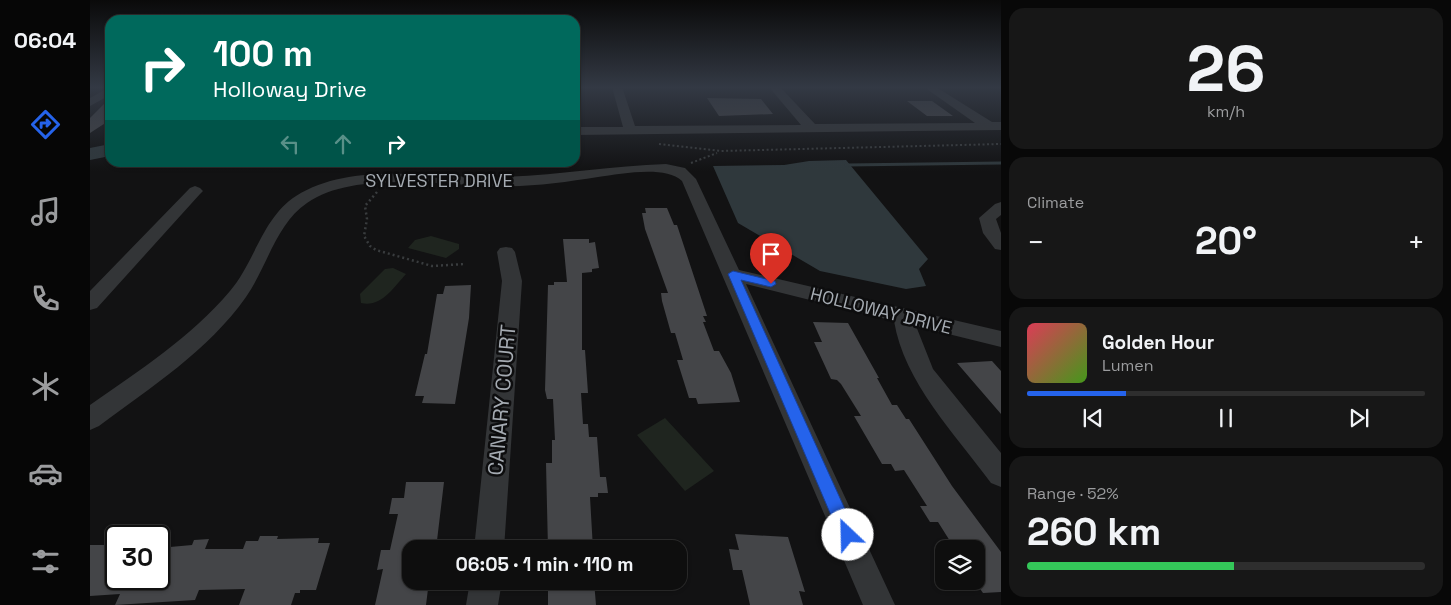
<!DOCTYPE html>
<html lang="en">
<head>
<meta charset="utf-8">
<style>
  :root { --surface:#0e0e0e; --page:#171717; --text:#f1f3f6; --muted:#9b9c9e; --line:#2e2e2e; --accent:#2563eb }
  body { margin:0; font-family:"Space Grotesk",sans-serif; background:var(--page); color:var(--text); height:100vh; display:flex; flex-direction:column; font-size:19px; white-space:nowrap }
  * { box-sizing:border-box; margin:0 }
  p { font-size:16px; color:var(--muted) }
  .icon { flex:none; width:28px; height:28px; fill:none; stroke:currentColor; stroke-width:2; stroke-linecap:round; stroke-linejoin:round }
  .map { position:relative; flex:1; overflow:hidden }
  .sheet { display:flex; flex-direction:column; gap:8px; padding:8px; background:#080808; width:450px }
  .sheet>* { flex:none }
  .hud { position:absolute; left:15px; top:15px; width:475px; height:152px; border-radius:15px; box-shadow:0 1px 4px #0004,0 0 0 1px var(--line); background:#00695c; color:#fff; overflow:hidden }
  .buttons { position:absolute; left:845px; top:540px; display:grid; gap:10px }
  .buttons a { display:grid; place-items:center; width:50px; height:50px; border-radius:10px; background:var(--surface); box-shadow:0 1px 4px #0004,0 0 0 1px var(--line); font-size:25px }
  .speed { position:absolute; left:15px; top:525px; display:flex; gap:10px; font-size:25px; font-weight:700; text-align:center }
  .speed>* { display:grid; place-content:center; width:65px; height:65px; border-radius:50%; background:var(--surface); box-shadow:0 1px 4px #0004,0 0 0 1px var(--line); line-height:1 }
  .speed .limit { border:2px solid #111; border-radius:8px; background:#fff; color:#111 }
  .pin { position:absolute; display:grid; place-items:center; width:42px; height:42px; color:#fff; margin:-51px -21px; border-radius:50% 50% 50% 0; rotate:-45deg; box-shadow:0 0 5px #0007 }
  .pin .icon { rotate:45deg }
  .me { position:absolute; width:55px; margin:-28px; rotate:336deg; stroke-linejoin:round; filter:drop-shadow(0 0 4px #0008) }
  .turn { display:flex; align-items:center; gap:18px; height:105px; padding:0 25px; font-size:22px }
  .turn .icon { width:65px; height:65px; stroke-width:2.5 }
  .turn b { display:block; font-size:35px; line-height:42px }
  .lanes { display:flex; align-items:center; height:48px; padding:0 25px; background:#0003; justify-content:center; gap:25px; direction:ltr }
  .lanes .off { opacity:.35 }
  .big { font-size:38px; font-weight:700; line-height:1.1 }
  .sheet .card { flex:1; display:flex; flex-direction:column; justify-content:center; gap:8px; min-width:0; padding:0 18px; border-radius:15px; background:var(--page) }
  .sheet .dial { align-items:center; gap:0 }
  .dial b { font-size:65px; line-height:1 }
  .song { display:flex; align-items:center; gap:15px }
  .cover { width:60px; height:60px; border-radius:8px; background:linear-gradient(135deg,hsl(350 70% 55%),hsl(100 70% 35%)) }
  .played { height:5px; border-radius:2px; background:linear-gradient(90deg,var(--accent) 25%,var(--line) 25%) }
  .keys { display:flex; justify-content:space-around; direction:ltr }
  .heat { display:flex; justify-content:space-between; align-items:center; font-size:28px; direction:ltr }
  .charge { height:8px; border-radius:4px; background:linear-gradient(90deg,#34c759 52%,var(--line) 0) }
  .trip { position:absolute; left:312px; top:540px; width:285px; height:50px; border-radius:15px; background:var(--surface); box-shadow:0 1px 4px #0004,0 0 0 1px var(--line); font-weight:700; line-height:50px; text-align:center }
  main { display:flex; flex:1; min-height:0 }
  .tab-bar { display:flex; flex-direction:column; width:90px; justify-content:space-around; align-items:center; background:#060606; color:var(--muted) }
  .tab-bar .icon { width:35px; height:35px }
  .tab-bar .current { color:var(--accent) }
  .tab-bar b { font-size:22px; color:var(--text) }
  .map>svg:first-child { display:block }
</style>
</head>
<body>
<main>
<nav class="tab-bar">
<b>06:04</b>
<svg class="icon current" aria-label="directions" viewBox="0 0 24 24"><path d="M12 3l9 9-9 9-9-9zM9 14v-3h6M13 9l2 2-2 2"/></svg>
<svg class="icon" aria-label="music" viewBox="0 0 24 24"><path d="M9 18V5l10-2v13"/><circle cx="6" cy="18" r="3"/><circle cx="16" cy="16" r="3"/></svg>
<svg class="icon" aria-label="phone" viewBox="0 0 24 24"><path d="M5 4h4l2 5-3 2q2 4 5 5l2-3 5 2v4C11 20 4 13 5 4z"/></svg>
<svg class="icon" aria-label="climate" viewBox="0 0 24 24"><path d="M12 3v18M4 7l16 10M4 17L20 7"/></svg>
<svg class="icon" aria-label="car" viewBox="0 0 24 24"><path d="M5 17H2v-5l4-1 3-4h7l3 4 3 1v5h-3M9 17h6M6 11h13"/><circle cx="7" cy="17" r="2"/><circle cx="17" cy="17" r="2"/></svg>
<svg class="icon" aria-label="filters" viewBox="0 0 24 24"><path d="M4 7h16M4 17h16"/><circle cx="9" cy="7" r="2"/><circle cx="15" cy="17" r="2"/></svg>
</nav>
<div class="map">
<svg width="911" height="605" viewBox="0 0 911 605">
  <rect width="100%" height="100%" fill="#121213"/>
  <path fill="#1f251f" d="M341,236L369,244V249L356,258L318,248L325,240Z
    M303,268L316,274C304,287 291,308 271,303L270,294L295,269Z
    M575,418L624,471L595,491L547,435Z"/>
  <path fill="#2f383c" d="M756,160L838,259L829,269L836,286L816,289L730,271L648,223L623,166L694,165L719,161Z"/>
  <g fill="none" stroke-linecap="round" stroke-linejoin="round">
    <path stroke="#2f383c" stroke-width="3" d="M756,165L911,163"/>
    <path fill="#2f383c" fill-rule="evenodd" d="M20,144V156L0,160V148Z"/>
  </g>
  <path fill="#444548" d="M20,98V120L0,133V118Z
    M617,98L671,99L683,114L629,116Z
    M817,101H842L863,116H837Z
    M555,208H577L584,225H587L617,316H613L616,322H613L624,351H629L641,373L650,402L608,404L606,398H599L587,360H593L585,333H581L572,301L571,293H578L555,229L552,213H556Z
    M473,239H499V243L505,242L509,268L502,269V272L492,273V350H495L498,393H491L493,424H498L499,437H507L510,477H516L518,493H508V497H500L503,549H458L456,463H462V440H465L463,399H457L455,390L458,285H464V282H477Z
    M381,285L379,318L365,404L332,403L334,396H325L335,354H337L347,294H353L355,286Z
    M723,322L758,323L789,378H787L802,405H807L816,419H819L862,486L911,552V592L893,593L886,583V549H865L848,522H840L830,506H837L814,470L805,471L801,464H792L764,416H771L751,384L747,380L741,379L724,342H732Z
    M902,361L911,371V414L867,363Z
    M316,482H354L346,549H321V581H339L336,605H285L293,569L287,570L291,550H300L308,514H299L302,498H314Z
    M645,534L698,537L715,592L709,591L713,605H660L652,570H643L639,549L649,550Z
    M170,536H188L187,539L229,538L228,543H240L226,590H210V593H205L201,605H149L155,589L109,590L105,600L25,605L30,594L0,596V545H26V579H69V548L102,545L104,540L119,539L115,549H153L156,541H168Z
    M458,581H504L506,605H458Z"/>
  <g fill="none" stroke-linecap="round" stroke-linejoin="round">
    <path stroke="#393c3e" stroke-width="2" stroke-dasharray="2 2.5" stroke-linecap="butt" d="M569,144L631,151L911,144
      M601,163L627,153"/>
    <path stroke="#393c3e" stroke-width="2.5" stroke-dasharray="2 3" stroke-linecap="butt" d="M287,192L275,206L277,219L274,236L280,246L286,250L342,266L375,264"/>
    <path fill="#333537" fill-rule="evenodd" d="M20,87V95L0,106V98Z
      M522,87H532L545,126L711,125L679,87H690L725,124L885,123L834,87H846L902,122H911V130L485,135V127H533Z
      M576,164L595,168L606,179L649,270L911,331V347L826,326L843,369L911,453V487L901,483C865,434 814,382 804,321L656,284L805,605H773L592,181C575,165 531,174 508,177C476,182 443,187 410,186C355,186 265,170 217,203C186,224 177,267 156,297C118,351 61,387 9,426L0,430V405C50,370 100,338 140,291C165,262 172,218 206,196C264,159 350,180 414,177C468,175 522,166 576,164Z
      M105,186L110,188L113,191L110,194L7,308L0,310V291L100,188Z
      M911,202V215L906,219L911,233V250L905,249L893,233L889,218L905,204Z
      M416,247L422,248L425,252L432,281L414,549H384L412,281L407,252L410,248Z
      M380,581H412L408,605H376Z"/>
  </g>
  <linearGradient id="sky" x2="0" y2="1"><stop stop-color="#0a0a0a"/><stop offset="0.51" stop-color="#333944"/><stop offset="1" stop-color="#333944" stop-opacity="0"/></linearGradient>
  <rect width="911" height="171" fill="url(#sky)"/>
  <path fill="#2563eb" stroke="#184099" d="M643,271L685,281L686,284L681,287L651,280L764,529L767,535L764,541L758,544L752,541L638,274Z"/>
  <g text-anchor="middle" stroke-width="5" stroke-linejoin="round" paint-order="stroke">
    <g font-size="18" fill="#a5abb2" stroke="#0d0d0e">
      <text x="349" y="187">SYLVESTER DRIVE</text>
      <text transform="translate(791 311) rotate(14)" y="6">HOLLOWAY DRIVE</text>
    </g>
    <g font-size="21" fill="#a5abb2" stroke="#0d0d0e">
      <text transform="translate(412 400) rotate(-85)" y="7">CANARY COURT</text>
    </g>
  </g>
</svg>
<div class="buttons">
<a><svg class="icon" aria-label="layers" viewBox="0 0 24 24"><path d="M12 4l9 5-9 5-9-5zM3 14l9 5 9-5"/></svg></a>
</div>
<div class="speed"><div class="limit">30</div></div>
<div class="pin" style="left:681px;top:284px;background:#d93025"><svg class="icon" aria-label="arrive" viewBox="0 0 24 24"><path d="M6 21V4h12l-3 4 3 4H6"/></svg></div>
<svg class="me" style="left:758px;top:535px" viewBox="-20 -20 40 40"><circle r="19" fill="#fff"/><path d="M0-13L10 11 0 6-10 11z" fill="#2563eb"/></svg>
<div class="trip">06:05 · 1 min · 110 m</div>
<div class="hud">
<div class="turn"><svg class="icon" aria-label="right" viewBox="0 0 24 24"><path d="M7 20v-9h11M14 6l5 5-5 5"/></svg><div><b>100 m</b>Holloway Drive</div></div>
<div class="lanes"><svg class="icon off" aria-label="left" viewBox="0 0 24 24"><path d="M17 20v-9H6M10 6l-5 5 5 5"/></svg><svg class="icon off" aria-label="ahead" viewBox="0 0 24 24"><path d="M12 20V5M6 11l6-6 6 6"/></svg><svg class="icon" aria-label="right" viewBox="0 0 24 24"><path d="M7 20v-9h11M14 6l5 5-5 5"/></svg></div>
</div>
</div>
<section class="sheet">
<div class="card dial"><b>26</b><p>km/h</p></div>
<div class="card"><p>Climate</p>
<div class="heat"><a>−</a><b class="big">20°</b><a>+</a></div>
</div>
<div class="card">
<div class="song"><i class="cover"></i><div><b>Golden Hour</b><p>Lumen</p></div></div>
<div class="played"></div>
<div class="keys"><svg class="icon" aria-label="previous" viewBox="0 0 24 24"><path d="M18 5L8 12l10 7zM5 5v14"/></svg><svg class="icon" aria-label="pause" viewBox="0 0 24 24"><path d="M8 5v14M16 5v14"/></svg><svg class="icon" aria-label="next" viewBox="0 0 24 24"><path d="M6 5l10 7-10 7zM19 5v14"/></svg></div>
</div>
<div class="card"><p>Range · 52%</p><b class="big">260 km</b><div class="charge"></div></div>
</section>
</main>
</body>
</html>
